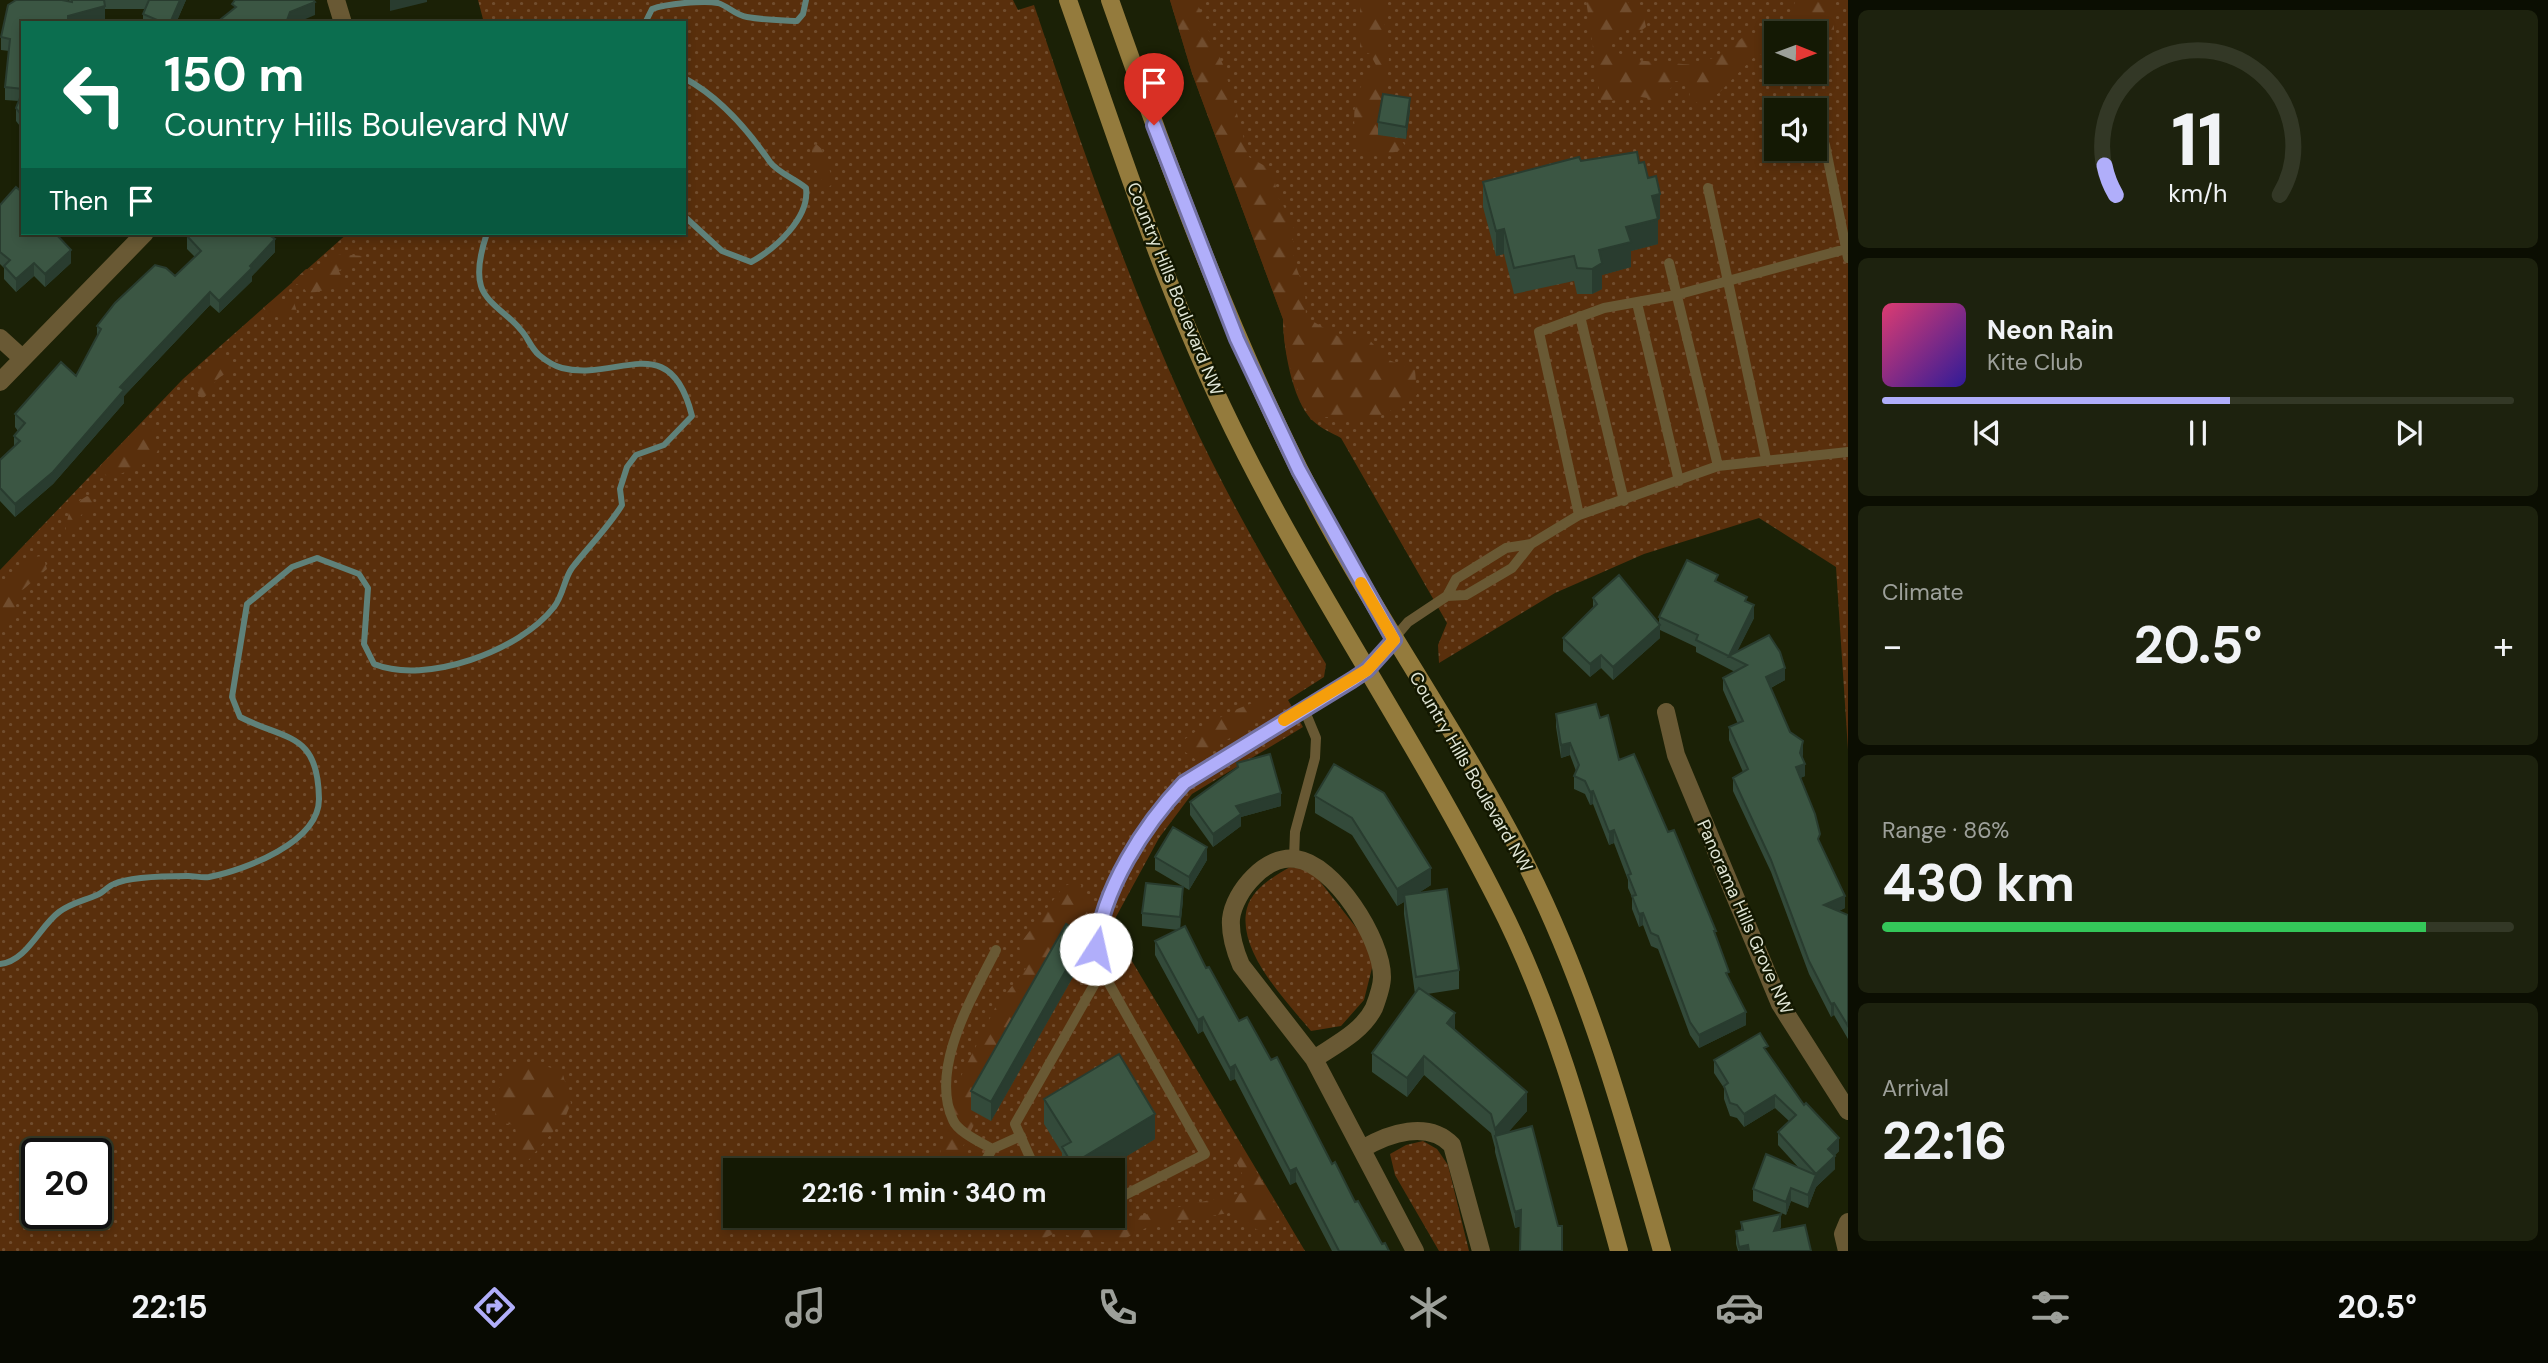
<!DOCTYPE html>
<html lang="en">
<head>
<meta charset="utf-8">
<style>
  :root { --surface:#141904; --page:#1d220e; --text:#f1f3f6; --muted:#9da09a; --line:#333826; --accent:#b0aefa }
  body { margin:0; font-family:"DM Sans",sans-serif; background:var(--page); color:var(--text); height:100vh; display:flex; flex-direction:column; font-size:26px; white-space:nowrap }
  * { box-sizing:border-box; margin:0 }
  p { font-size:23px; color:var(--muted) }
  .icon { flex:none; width:38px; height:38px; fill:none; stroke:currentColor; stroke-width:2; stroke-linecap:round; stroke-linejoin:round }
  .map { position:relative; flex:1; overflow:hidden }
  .sheet { display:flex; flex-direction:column; gap:10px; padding:10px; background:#0b0e02; width:700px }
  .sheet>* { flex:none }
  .hud { position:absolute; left:21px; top:21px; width:665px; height:214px; border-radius:0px; box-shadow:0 4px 10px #0003,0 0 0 2px var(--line); background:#0b6e4f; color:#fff; overflow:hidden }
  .needle { width:46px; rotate:91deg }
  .controls { position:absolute; left:1764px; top:21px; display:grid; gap:14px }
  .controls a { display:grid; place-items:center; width:63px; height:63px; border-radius:0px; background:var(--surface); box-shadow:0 4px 10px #0003,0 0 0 2px var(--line); font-size:35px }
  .speed { position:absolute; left:21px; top:1138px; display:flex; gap:14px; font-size:35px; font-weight:700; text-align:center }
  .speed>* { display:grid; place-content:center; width:91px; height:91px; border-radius:50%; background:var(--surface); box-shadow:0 4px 10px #0003,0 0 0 2px var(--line); line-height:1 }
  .speed .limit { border:4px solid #111; border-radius:10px; background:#fff; color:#111 }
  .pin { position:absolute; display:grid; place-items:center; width:60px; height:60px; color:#fff; margin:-72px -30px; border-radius:50% 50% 50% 0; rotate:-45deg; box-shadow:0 0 7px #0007 }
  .pin .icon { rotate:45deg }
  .me { position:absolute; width:77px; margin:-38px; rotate:10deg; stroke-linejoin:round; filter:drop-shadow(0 0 5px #0008) }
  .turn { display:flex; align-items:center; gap:24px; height:147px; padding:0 28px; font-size:32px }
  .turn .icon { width:91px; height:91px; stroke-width:2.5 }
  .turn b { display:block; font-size:49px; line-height:60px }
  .then { display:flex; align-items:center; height:66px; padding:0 28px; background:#0003; gap:14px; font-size:26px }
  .big { font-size:52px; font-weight:700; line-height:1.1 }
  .sheet .tile { flex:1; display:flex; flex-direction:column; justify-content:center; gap:10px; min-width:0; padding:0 24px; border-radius:10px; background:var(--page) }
  .sheet .dial { align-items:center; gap:0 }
  .dial svg { height:182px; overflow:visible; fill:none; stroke:var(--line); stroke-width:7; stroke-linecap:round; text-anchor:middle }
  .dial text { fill:var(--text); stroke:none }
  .song { display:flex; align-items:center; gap:21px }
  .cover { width:84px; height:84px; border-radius:10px; background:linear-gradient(135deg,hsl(340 70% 55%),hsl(250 70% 35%)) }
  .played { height:7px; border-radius:4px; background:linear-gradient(90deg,var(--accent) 55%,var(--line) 55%) }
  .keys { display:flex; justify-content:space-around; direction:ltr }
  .heat { display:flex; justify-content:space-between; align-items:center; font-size:38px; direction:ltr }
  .charge { height:10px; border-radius:5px; background:linear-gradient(90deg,#34c759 86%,var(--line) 0) }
  .trip { position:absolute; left:723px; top:1158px; width:402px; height:70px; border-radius:0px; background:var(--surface); box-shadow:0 4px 10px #0003,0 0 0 2px var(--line); font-weight:700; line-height:70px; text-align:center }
  .menu { display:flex; height:112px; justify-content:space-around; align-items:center; background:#080a02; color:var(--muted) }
  .menu .icon { width:49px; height:49px }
  .menu .on { color:var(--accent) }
  .menu b { font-size:32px; color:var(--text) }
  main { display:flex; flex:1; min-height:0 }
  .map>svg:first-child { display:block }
</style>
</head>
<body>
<main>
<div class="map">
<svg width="1848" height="1251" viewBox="0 0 1848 1251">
  <defs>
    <pattern id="green-dots" width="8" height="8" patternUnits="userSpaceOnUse" patternTransform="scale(1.75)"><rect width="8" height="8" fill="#592f0c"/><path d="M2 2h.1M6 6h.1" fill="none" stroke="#714d2e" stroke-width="1.8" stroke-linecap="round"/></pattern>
    <pattern id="forest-firs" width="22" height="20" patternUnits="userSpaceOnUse" patternTransform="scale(1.75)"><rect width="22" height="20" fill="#592f0c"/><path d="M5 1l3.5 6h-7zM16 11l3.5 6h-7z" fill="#714d2e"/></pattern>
  </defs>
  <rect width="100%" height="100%" fill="#1b2106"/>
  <path fill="url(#green-dots)" fill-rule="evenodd" d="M478,0H1013L1018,10L1034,5C1080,141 1126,277 1186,408C1226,496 1276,581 1326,664L1324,677L1288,700L1303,727L1192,794L1159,838L1111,926L1305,1251H0V570L183,379L348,233H684V23H484ZM37,1153H96V1213H37ZM735,1171H1113V1216H735Z
    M1170,0H1848V750L1836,567L1759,518L1644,554L1555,593L1439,663L1438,645L1447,623L1341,438C1332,433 1320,428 1312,420C1292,400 1283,346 1283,319L1192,73ZM1776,33H1815V72H1776ZM1776,110H1815V149H1776Z
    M1290,867L1305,869L1315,875L1362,935L1373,964L1364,1000L1341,1026L1311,1031C1286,1001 1236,950 1247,908C1252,889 1274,876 1290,867Z
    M1423,1141L1437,1149L1448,1165L1469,1251H1439L1395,1175L1390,1154L1406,1145Z"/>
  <path fill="url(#forest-firs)" d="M1170,0H1196L1224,67L1249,157L1265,166L1274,178L1278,197L1293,222V259L1305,290L1306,317L1301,321L1314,322L1341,338L1367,337L1386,359L1415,370L1417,395C1404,403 1387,414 1372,419C1351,426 1336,411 1311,420C1294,383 1284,360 1283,319L1192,73Z
    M1360,0H1389L1383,16L1389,59L1379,134L1401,140L1406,147C1397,151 1385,158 1375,156C1350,153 1352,110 1358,93C1361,82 1371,77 1377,67L1370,54L1360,50Z
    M1586,0H1623L1642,8L1646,27L1638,33L1624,25L1611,38L1612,50L1633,60L1695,65L1718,56L1746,35L1782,32L1796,0H1829L1833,10L1834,30L1815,49V33H1776V53L1756,55L1719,93L1699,104L1689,98L1691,83L1675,81L1662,103L1651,108L1647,98L1636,96L1601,103Z
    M816,144L822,149L834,182L828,188C818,179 811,161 812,148Z
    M337,254L363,256L358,265L343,267L339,271L345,285L308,294L303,287L292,282L306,269C322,272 330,264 337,254Z
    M273,300L294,302L297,312L294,315L269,316L263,308Z
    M217,357L233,360L231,371C208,381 215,390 202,399L191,384Z
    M137,428H152L159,448L153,460L111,478L105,475L100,466Z
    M87,496L93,498L94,506L81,515L77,529L71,533L65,532L70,507Z
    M43,556L47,569L18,594L13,623L0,626V591L33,557Z
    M1276,696V706L1261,714L1250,726L1195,759L1185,752V739C1211,720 1245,703 1276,696Z
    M1078,881L1094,903L1086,930L1089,946L1086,954L1066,943L971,1110L976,1121L957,1158L949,1163L939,1159L951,1096L995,1008L1029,964L1021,956L1019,945L1064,886Z
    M517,1063L538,1064L562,1071L571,1103L565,1118L525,1164H519L515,1125L495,1122L496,1092Z
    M1239,1142L1284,1218L1257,1230L1235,1212L1150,1226L1124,1239L1108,1243L1055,1233L1043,1239L1028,1234L1014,1216H1056L1086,1223H1108L1250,1191L1230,1148Z"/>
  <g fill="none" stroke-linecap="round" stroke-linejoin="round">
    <path stroke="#5f8179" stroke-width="6" d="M645,23L652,9C665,4 704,0 718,3C728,6 735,15 747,17C763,20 780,20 797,21L803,14L806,0
      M684,78C720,97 748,130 770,162C778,173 796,179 806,188C810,218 775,249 751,262L722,251L684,216
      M0,964C27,961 39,927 59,912C71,903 83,901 97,895C103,893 108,886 114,884C131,876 169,876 188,876C195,876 202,878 209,877C244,870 319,843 319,799C318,732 287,741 240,717L232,697L247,604L292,567L317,558L359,574L368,588L364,644L374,664C426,685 520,651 554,607C563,596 564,579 572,568C588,547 608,528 622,505L620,489L627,467L636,455L664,445L692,416C670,327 618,382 562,368C554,366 545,360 539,355C530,347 528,337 520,329C509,315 486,303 481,286C476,270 482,248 487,233"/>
    <path stroke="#695934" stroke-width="10" d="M1825,145L1848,258
      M1708,188L1766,459
      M1669,263L1718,466
      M1637,303L1679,481
      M1580,316L1624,501
      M1579,515L1539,332L1604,308L1676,295L1846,249
      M1447,596L1466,595L1512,568L1531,544L1579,515L1718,466L1848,452
      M1294,858L1295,832L1315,758L1316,738L1304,709
      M996,950C973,996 929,1068 953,1120C958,1132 980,1142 992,1149L1021,1136
      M980,1171L992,1149
      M1036,1171L1015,1124L1102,971
      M1113,1201L1205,1154L1102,971C1098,954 1095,939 1099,922C1109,881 1155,813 1184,783L1367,670L1408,622L1447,596L1456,579L1506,548L1531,544
      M951,1225L955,1216"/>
    <path stroke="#695934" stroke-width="18" d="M336,0L343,23
      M0,338L22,358
      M0,382L145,233
      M1666,712L1676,755L1780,1004L1848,1111
      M1314,1059C1335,1045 1362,1032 1374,1008C1377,1000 1382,985 1382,977C1382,939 1334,864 1296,859C1267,854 1234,891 1231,919C1230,934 1235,951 1241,965L1314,1059L1415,1251
      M1362,1149C1389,1133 1428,1120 1452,1145L1481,1251
      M1847,1251L1843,1234L1848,1222"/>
    <path stroke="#947b3d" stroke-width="18" d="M1068,0C1116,136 1160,275 1222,406C1303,577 1412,732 1497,900C1554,1011 1586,1131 1619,1251
      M1110,0C1166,159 1223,316 1298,467C1366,605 1459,730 1528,868C1589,990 1625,1120 1662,1251"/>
  </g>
  <path fill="#334a3a" d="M16,0H62L69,1V0H186L176,23H143V14L145,9H105V19L91,23H23V130L16,121V108L19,101L5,100V87L9,51L1,50V37L8,5Z
    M1410,111L1406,139L1378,135V122Z
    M1581,161L1639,163L1648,178L1660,219H1658V244L1631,251V267L1602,275V289L1592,294H1577L1574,281L1514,294L1504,254L1496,256L1483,207V182Z
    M0,205L71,263L45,287L34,276L16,292L4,279V268L0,264Z
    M187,236L275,252L252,276V281L219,313L210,305L124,396V403L53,484L15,517L0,501V460L14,447V436L18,431L15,427V414L76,376L97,336V326L175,276L195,257L187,249Z
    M1718,583L1747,602L1754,618L1737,651L1785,680L1771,688L1790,732L1803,754L1802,758L1805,776L1800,778L1820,843L1845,908L1839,911L1848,915V1039L1834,1015L1831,1017L1809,974L1771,872L1733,791V778L1743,772L1729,740V727L1738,724L1723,690V678L1735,672L1696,652V647L1660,630V638L1613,680L1601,668L1590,677L1563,651V638L1593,608V598L1659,624V617Z
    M1556,714L1600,718L1619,760L1668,832L1716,938L1729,979L1746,1025L1699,1048L1690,1035L1658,949L1651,946L1643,925L1639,927L1632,909V897L1628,888V880L1614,843L1609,845L1593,804L1590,805L1585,794L1574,789V776L1576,771L1570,755L1561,758L1556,727Z
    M1237,763L1281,806L1241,817V826L1213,847L1190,815V802L1237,768Z
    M1334,764L1431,885L1418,893L1459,970V989L1427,994L1455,1029L1527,1111L1508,1132L1521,1226L1515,1228L1495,1152V1147V1148L1491,1133L1424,1075L1407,1097L1372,1072V1053L1415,994L1404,914V902L1397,906L1352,835L1315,813V796Z
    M1155,857L1207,860L1189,890L1155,870Z
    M1183,900L1180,928L1239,1021L1271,1060L1355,1202L1382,1244L1389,1251H1332L1296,1182L1290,1185L1235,1079L1230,1081L1203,1031L1198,1034L1155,955V941L1178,930L1142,926V913Z
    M1086,954L991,1121L971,1110V1091Z
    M1768,1053L1804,1105L1839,1151L1834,1156L1835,1169L1816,1187L1808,1208L1791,1201L1786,1215L1753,1201V1189L1799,1168L1778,1145V1132L1789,1121L1775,1108L1744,1127L1737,1118L1730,1116L1724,1099V1088L1714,1073V1060Z
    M1044,1099L1155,1139L1102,1171H1062V1153L1044,1124Z
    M1741,1222L1781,1227L1779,1230L1811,1251H1738L1736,1244V1231L1741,1230Z"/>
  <path fill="#293c2f" d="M180,0H186L176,23H170Z
    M390,0H427V2L390,11Z
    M315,2V15L296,23H286L290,12Z
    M105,6V19L91,23H68V16Z
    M1410,98V111L1406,139V127Z
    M1660,194V219H1658V244L1631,251V267L1602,275V289L1592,294V269L1599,250L1626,227L1652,196Z
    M1504,229V254L1496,256V231Z
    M275,239V252L252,276V281L219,313V301Z
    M71,250V263L45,287V274Z
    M34,263V276L16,292V279Z
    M210,292V305L124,396V403L53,484L15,517V504L120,387Z
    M1754,605V618L1734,658L1729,656Z
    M1660,625V638L1613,680V667Z
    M1601,655V668L1590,677V664Z
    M1785,668V680L1766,690V677Z
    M1803,741V754L1800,765V753Z
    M1570,743V755L1561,758V745Z
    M1805,764V776L1796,780V767Z
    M1593,791V804L1590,805V792Z
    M1281,793V806L1241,817V826L1213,847V834L1236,806Z
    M1614,830V843L1609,845V832Z
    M1207,847V860L1189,890V877Z
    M1431,868V885L1405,902L1404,895V902L1397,906V889Z
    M1183,887V900L1180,930V917Z
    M1845,896V908L1824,918V905Z
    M1643,913V925L1639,927V914Z
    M1086,935V954L991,1121V1102Z
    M1834,1003V1015L1831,1017V1004Z
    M1746,1012V1025L1699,1048V1035Z
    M1455,1013V1032L1447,1023Z
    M1203,1017V1031L1198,1034V1020Z
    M1424,1056V1075L1407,1097V1078Z
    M1235,1065V1079L1230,1081V1068Z
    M1527,1092V1111L1498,1144L1495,1136V1148V1129Z
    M1775,1095V1108L1744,1127V1114Z
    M1155,1114V1139L1102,1171H1072V1164Z
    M1839,1138V1151L1828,1162V1149Z
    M1835,1156V1169L1816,1187L1808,1208V1195L1816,1174Z
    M1296,1168V1182L1290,1185V1171Z
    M1791,1188V1201L1786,1215V1202Z
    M1521,1210V1226L1515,1228V1212Z
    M1781,1214V1227L1774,1244V1231Z
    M1748,1245V1251H1739V1247Z"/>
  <path fill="#3b5643" stroke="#293c2f" stroke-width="2" d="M16,0H62L72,2V0H104L105,6L68,16V23H23V89L5,87L10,39L1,37L8,5Z
    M149,0H180L170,23H164L143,14Z
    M235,0H313L315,2L290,12L286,23H216L236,7L232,4Z
    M23,90V117L16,108Z
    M1383,94L1410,98L1406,127L1378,122Z
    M1637,152L1639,163L1644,162L1648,178L1656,176L1660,194L1652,196L1658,219L1626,227L1631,242L1599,250L1602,263L1592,269L1577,268L1574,256L1514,268L1504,229L1496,231L1483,182L1579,157L1581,161Z
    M16,187L23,193V233H55L71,250L45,274L34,263L16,279L4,266L10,260L0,252V205Z
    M190,233H266L275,239L250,266L252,268L219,301L210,292L120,387L124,390L53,472L15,504L0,488V460L20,441L14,436L25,423L15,414L61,362L76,376L101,329L97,326L115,303L155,265L166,268L175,276L201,251L187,236Z
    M1687,560L1718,575L1715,581L1747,597L1745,601L1754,605L1729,656L1769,635L1780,652L1785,668L1766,677L1790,732L1803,741L1800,753L1805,764L1796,767L1815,814L1820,834L1818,839L1845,896L1824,905L1848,915V1026L1834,1003L1831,1004L1809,961L1771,860L1733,778L1748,769L1729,727L1743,721L1723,678L1747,665L1696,640L1698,635L1659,617Z
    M1619,575L1660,625L1613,667L1601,655L1590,664L1563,638L1597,604L1593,598Z
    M1596,704L1600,718L1608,715L1619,760L1634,754L1668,832L1674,830L1716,931H1714L1729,972L1726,973L1746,1012L1699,1035L1690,1022L1658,936L1651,933L1643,913L1639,914L1632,896L1636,895L1628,875L1631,874L1614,830L1609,832L1593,791L1590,792L1585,781L1574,776L1579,765L1570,743L1561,745L1556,714Z
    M1270,754L1281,793L1236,806L1241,814L1213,834L1190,802L1238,767L1237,763Z
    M1334,764L1384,793L1431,868L1397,889L1352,818L1315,796Z
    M1173,827L1207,847L1189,877L1155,857Z
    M1146,883L1183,887L1180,917L1142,913Z
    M1447,889L1459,970L1416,977L1404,895Z
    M1066,924L1086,935L991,1102L971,1091Z
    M1185,926L1206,968L1209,967L1239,1021L1247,1017L1271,1060L1277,1057L1332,1164L1335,1162L1355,1202L1358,1201L1382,1244L1385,1243L1389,1251H1339L1296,1168L1290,1171L1235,1065L1230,1068L1203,1017L1198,1020L1155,941Z
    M1419,988L1455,1013L1447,1023L1527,1092L1495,1129L1491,1114L1424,1056L1407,1078L1372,1053Z
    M1760,1033L1768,1046L1764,1048L1804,1105L1806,1103L1839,1138L1828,1149L1835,1156L1816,1174L1778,1132L1796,1115L1775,1095L1744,1114L1737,1105L1730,1103L1724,1086L1728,1083L1714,1060Z
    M1119,1054L1155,1114L1072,1164L1062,1147L1071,1142L1044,1099Z
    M1532,1126L1558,1226H1562V1251H1520L1521,1210L1515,1212L1495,1136Z
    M1766,1154L1816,1175L1808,1195L1791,1188L1786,1202L1753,1189Z
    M1781,1214L1774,1231L1805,1225L1811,1251H1749L1748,1245L1739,1247L1736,1231L1743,1230L1741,1222Z"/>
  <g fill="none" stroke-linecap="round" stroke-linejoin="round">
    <defs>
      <path id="route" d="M1096,949C1102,890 1144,825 1184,783L1352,680L1367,670L1394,640L1299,470L1237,339L1154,125"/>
    </defs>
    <use href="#route" stroke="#7271a2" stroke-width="18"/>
    <use href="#route" stroke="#b0aefa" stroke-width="12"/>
    <path stroke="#f59e0b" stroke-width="12" d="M1284,720L1367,670L1394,640L1361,583"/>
  </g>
  <g text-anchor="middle" stroke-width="5" stroke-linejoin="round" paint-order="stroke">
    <g font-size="18" fill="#e0e5d5" stroke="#121700">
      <text transform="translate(1175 289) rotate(68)" y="6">Country Hills Boulevard NW</text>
      <text transform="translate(1471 772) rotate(60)" y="6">Country Hills Boulevard NW</text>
      <text transform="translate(1745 917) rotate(66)" y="6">Panorama Hills Grove NW</text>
    </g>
  </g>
</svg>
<div class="controls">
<a><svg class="needle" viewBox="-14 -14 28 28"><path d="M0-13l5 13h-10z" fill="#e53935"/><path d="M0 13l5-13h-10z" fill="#9da09a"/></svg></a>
<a><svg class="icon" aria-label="sound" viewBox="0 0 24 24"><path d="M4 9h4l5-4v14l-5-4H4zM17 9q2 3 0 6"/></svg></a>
</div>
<div class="speed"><div class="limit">20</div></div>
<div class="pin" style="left:1154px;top:125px;background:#d93025"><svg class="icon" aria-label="arrive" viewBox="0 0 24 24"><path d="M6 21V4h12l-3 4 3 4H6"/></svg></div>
<svg class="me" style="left:1096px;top:949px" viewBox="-20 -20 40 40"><circle r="19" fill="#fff"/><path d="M0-13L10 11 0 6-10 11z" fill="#b0aefa"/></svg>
<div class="trip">22:16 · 1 min · 340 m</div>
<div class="hud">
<div class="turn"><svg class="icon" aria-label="left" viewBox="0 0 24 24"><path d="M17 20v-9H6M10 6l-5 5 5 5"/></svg><div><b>150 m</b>Country Hills Boulevard NW</div></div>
<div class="then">Then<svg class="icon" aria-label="arrive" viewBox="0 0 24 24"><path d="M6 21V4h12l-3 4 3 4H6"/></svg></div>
</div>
</div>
<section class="sheet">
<div class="tile dial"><svg viewBox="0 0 100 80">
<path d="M14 69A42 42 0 1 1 86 69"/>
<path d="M14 69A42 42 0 0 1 9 56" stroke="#b0aefa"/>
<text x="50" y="56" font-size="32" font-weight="700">11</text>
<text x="50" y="72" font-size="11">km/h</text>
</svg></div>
<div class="tile">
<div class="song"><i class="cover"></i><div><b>Neon Rain</b><p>Kite Club</p></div></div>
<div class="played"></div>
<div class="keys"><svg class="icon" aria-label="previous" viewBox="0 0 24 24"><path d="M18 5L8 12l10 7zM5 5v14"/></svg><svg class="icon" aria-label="pause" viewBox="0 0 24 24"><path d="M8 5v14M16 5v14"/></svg><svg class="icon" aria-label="next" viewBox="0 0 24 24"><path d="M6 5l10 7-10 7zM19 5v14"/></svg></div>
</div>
<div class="tile"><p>Climate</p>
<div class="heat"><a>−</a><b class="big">20.5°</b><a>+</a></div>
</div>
<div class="tile"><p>Range · 86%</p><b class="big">430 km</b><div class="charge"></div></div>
<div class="tile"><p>Arrival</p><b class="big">22:16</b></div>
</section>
</main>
<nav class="menu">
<b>22:15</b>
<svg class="icon on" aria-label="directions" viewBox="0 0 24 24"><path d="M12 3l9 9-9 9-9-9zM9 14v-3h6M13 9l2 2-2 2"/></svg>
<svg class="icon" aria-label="music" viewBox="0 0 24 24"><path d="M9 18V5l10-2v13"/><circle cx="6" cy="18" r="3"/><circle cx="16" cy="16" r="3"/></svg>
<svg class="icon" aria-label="phone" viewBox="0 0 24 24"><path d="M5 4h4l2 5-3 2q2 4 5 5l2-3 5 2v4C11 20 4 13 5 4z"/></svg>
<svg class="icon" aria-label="climate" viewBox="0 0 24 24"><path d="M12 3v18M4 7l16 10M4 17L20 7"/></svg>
<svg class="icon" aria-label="car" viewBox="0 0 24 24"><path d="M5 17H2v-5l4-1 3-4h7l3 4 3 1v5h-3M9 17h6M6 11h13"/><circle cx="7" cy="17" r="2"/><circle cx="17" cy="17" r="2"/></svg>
<svg class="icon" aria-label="filters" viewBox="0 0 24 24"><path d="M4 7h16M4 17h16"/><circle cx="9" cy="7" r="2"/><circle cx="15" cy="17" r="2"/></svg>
<b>20.5°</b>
</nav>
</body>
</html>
